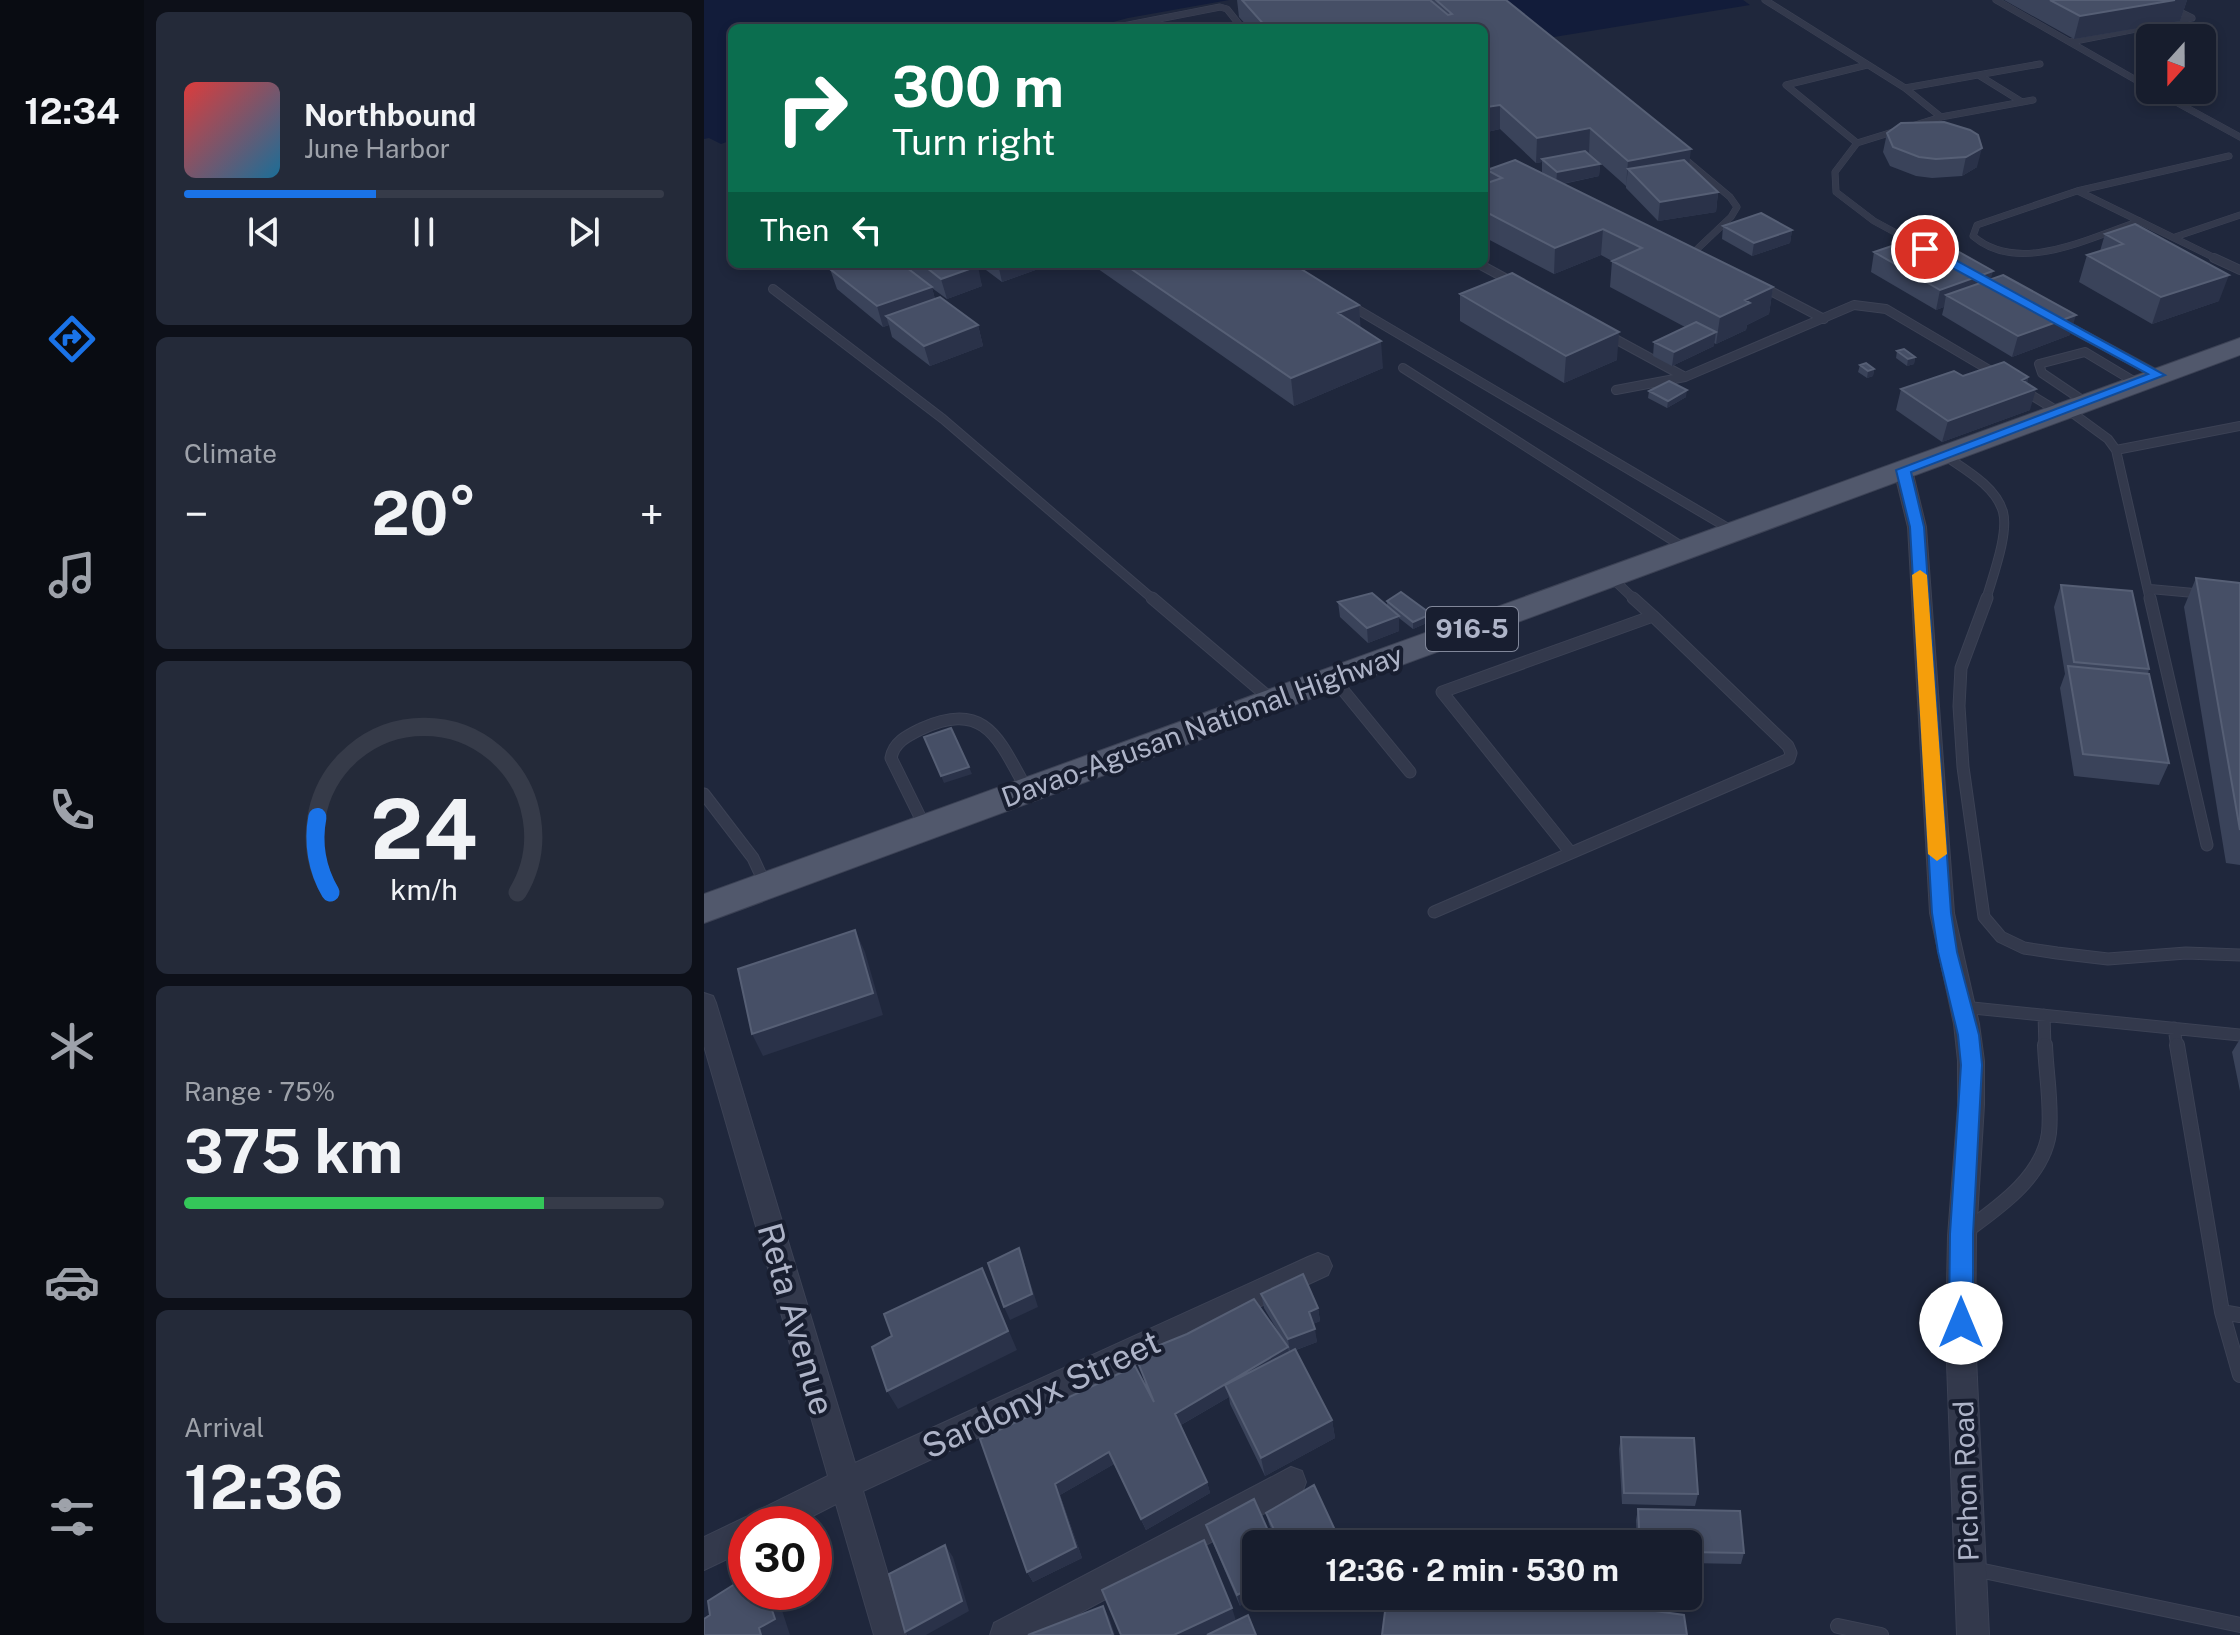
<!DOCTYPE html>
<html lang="en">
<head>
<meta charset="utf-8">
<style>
  :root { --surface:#171d2d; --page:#242a39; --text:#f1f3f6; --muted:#9ea2aa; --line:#363b49; --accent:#1a73e8 }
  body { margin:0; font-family:"Public Sans",sans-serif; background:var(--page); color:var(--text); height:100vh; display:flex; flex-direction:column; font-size:30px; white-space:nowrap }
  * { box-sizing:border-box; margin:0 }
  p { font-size:26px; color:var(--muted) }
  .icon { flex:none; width:44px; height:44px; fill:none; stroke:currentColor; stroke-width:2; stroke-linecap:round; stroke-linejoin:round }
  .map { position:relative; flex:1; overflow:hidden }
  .panel { display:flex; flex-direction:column; gap:12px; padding:12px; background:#0d1019; width:560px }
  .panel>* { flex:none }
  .hud { position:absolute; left:24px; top:24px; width:760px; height:244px; border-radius:12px; box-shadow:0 4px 12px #0003,0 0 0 2px var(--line); background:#0b6e4f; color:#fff; overflow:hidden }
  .needle { width:52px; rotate:201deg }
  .buttons { position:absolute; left:1432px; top:24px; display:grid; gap:16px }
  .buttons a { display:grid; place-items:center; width:80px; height:80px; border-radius:12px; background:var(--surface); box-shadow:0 4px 12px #0003,0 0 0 2px var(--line); font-size:40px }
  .speed { position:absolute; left:24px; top:1506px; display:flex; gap:16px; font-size:40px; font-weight:700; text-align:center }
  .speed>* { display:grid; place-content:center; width:104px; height:104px; border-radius:50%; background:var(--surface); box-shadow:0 4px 12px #0003,0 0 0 2px var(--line); line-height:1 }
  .speed .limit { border:12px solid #d22; background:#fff; color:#111 }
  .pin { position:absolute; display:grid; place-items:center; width:68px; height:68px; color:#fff; margin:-34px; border:4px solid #fff; border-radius:50%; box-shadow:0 2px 8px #0007 }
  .me { position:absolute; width:88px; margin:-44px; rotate:0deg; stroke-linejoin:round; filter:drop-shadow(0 0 6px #0008) }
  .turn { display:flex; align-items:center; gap:28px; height:168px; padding:0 32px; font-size:36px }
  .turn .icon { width:104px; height:104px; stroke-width:2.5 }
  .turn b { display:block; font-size:56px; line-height:68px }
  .then { display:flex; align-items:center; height:76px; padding:0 32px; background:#0003; gap:16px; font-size:30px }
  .big { font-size:60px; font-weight:700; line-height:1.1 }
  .panel .card { flex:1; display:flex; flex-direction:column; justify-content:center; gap:12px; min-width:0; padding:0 28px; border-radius:12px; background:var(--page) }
  .panel .dial { align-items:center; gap:0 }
  .dial svg { height:208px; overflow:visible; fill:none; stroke:var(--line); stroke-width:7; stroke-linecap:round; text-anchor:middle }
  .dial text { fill:var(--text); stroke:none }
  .song { display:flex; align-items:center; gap:24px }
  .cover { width:96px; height:96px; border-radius:12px; background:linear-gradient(135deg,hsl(0 70% 55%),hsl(200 70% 35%)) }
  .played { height:8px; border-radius:4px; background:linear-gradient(90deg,var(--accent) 40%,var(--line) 40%) }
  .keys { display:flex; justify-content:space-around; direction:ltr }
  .heat { display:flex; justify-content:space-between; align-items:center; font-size:44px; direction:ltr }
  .charge { height:12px; border-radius:6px; background:linear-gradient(90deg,#34c759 75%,var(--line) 0) }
  .trip { position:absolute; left:538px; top:1530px; width:460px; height:80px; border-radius:12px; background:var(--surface); box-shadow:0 4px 12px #0003,0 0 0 2px var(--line); font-weight:700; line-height:80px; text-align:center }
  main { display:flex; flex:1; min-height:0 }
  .tab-bar { display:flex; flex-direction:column; width:144px; justify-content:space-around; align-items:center; background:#090c12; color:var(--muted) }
  .tab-bar .icon { width:56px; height:56px }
  .tab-bar .selected { color:var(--accent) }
  .tab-bar b { font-size:36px; color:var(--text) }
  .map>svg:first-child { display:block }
</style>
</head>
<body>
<main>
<nav class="tab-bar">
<b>12:34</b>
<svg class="icon selected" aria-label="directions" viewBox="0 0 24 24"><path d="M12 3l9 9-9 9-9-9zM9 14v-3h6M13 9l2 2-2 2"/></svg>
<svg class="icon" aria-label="music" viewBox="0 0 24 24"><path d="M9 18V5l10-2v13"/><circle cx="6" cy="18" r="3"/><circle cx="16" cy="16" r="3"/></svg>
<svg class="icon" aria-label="phone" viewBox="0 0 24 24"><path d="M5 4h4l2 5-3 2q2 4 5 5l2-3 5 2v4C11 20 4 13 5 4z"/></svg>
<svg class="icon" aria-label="climate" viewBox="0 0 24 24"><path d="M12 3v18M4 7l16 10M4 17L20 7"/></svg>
<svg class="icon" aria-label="car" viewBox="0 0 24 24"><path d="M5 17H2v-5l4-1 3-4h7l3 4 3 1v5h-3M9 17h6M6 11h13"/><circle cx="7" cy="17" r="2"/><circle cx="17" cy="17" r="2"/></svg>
<svg class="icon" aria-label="filters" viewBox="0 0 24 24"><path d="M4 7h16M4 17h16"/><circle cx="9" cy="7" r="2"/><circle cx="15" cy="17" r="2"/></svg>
</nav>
<section class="panel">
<div class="card">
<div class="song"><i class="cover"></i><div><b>Northbound</b><p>June Harbor</p></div></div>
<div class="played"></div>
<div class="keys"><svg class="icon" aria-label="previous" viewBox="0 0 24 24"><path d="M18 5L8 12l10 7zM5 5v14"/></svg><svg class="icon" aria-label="pause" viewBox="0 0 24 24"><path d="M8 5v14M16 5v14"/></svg><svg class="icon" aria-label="next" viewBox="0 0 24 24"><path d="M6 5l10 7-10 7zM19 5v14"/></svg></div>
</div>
<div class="card"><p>Climate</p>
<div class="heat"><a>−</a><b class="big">20°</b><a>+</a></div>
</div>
<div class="card dial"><svg viewBox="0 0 100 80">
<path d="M14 69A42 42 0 1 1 86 69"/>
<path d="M14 69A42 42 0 0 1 9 40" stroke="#1a73e8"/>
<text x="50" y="56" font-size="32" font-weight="700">24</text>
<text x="50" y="72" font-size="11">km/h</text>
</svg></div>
<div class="card"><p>Range · 75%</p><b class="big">375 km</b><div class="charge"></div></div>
<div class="card"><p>Arrival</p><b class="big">12:36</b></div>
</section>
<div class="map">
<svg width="1536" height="1635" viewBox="0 0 1536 1635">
  <rect width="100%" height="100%" fill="#1f273c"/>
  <path fill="#121c3a" d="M0,0H525L424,18L387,28H28V140L17,144L5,138L0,139Z
    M799,0H1039L1046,5L850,37Z"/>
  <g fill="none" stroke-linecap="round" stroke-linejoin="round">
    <defs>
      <path id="lane-far3" d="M1061,0L1201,88L1237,117
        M1292,0L1446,88
        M409,28L516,7L523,9L538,28
        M1366,42L1488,18L1452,0
        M1276,76L1318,102
        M1201,88L1336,64
        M1450,90L1536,137
        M1153,143L1082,85L1163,65
        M976,155L1026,197L1033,207L1027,217L990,252L998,257
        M1374,191L1515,260
        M1436,221C1386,237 1315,276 1269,236L1273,225L1373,191L1525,156
        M1471,237L1536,215
        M1218,247L1170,221L1132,192L1131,172L1153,143L1237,117L1329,100"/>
      <path id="lane-far2" d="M1510,258L1536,270
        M775,264L810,283
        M1057,286L1120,319
        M69,289L239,419L450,600
        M644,304L1029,531
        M1356,322L1454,375
        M902,334L981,377L1150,305L1182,309L1292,374
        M699,368L982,549
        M1317,389L1355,412
        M912,390L981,377
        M1381,402L1338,373L1335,364L1381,352L1431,382
        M1363,409L1404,439L1412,450L1446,600
        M1412,450L1536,426
        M1240,455C1260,469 1292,486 1299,512C1305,534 1288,578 1282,600
        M908,578L931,600
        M1446,589L1501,594"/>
      <path id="lane-far1" d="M448,598L569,701
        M929,598L949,616
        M1283,598L1257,668L1255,706L1259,767L1280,917L1297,937L1320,948L1353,953L1404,959L1482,953L1536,955
        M1446,598L1503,845
        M949,616L1084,746L1087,753L1085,759L867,853L738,692Z
        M630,679L706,772
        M0,794L49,858L62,886
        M221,827L187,758C190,742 203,736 217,729C282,699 295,740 323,790
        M730,912L867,853
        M1259,1007L1536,1035
        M1340,1015L1341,1047
        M1470,1028L1473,1047"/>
      <path id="lane" d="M1473,1045L1518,1312L1536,1375
        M1262,1231C1295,1207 1339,1177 1345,1133C1348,1105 1342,1073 1341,1045
        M1518,1312L1536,1315
        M1270,1569L1536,1625
        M1134,1626L1177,1635"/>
      <path id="street" d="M1199,465L1208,470L1222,527L1250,913L1275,1024L1280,1061V1105L1272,1236L1271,1336L1285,1635H1253L1242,1336L1244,1236L1254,1105V1061L1250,1024L1226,913L1204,527L1190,470Z
        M0,993L9,996L12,1003L151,1463L604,1257L614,1253L624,1257L628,1266L624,1275L159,1491L202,1635H170L132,1504L93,1524H42V1550L0,1570V1537L42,1517L46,1519L49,1513L124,1476L0,1046Z
        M587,1467L598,1471L602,1482L598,1493L335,1635H286L290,1623Z"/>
      <path id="primary" d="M1536,338V355L0,923V894Z"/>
    </defs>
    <use href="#lane-far3" stroke="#3c4255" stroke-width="7"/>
    <use href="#lane-far2" stroke="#3c4255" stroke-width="10"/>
    <use href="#lane-far1" stroke="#3c4255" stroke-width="13"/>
    <use href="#lane" stroke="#3c4255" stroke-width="16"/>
    <use href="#street" stroke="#3c4255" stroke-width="2"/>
    <use href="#primary" stroke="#3c4255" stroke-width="2"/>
    <use href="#lane-far3" stroke="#33394c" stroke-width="6"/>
    <use href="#lane-far2" stroke="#33394c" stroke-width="8"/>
    <use href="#lane-far1" stroke="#33394c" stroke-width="11"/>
    <use href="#lane" stroke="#33394c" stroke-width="14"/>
    <use href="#street" fill="#33394c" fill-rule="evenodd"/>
    <use href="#primary" fill="#51586c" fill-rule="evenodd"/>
  </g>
  <path fill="#3a435a" d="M533,0H802L1014,192L1012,212L954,221L922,188V186L885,153H884L896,164L895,176L859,184L1069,287L1065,314L1043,325L1042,330L1012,344L1010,343V346L968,366L949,356L950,342L981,327L906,287L908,261L897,255L850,274L780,237V184L783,183V170L841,175L838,172V162L832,163L796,129L783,132L780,129V28H545L535,17Z
    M1300,0H1483L1476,21L1370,39Z
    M1240,122L1273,167L1258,176L1228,178L1212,176L1186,166L1179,152L1183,133Z
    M1431,224L1515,301L1448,324L1375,282L1383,255L1396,251L1401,234Z
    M1019,226L1088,230L1086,243L1048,256L1018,239Z
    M1170,252L1288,279L1366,335L1308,357L1238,315L1240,307L1232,310L1167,272Z
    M204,264H271L278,286L243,299L228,288L231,299L274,325L279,346L226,366L188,337L185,325L179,327L133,289L126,269L206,270Z
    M274,264H348L298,282Z
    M387,264H589L655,305L656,327L679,368L590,406Z
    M756,294L913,360L860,383L756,321Z
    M1193,351L1211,357L1210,364L1203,366L1192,358Z
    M1156,365L1170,369L1169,376L1163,378L1154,372Z
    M1259,376L1324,377L1323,383L1326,410L1238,442L1192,410L1197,389Z
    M945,391L982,397L963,408L944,398Z
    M1492,578L1536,583V865L1522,863L1480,607Z
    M1357,585L1445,669L1444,674L1465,763L1455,785L1370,776L1356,688L1361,674L1350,607Z
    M683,601L727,614V621L709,629L695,618V631L664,643L636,617L634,602L683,606Z
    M1536,1039V1091L1528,1052Z
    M557,1294L614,1308L616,1321L609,1324L613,1342L592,1350L628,1420L631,1438L561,1476L526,1404L525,1397L477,1425L503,1482L506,1493L442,1530L410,1464L356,1495L378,1558L329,1582L323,1572L276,1439L446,1395L431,1355L582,1345L560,1308Z
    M917,1437L994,1494L991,1506L918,1504L915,1449Z
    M934,1509L1040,1553L1037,1564L984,1563V1544H933L932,1520Z
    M562,1513L637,1544H574L565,1524Z
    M502,1525L570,1544L536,1606L506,1536Z"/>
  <path fill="#2a3249" d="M1471,0H1483L1476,21L1370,39L1376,16Z
    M796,105V129L783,132V107Z
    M886,128L885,153L841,162L838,159V162L832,163L833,138Z
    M1278,148L1273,167L1258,176L1262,157Z
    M987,149L984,174L924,169L922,186L924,161Z
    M896,164L895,176L852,185L853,172Z
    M1014,192L1012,212L954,221L956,202Z
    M899,229L897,255L850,274L851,248Z
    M1088,230L1086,243L1048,256L1050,243Z
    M294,264H348L298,282Z
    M274,266L278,286L243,299L237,279Z
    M1289,271L1284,291L1242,295L1240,307L1232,310L1236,290Z
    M1525,275L1515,301L1448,324L1457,297Z
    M228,287L233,308L182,316L185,325L179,327L173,306Z
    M1069,287L1065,314L1043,325L1042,330L1012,344L1016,317L1041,300Z
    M655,305L657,332L634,313Z
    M1372,315L1366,335L1308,357L1314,336Z
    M274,325L279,346L226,366L220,346Z
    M915,332L913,360L860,383L862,356Z
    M1012,332L1010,346L968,366L970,352Z
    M677,341L679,368L590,406L587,378Z
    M1211,357L1210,364L1203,366L1204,359Z
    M1170,369L1169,376L1163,378L1164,371Z
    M1324,377L1320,393L1332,389L1326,410L1238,442L1244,421Z
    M983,390L982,397L963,408L964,401Z
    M727,614V621L709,629V622Z
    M695,616V631L664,643L663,628Z
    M265,767L268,774L240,783L237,776Z
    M151,930L161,952L179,1015L59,1056L48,1034Z
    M315,1248L320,1262L334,1307L306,1320L300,1307Z
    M278,1268L313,1350L194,1409L183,1391Z
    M614,1308L616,1321L607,1325L605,1312Z
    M611,1329L613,1342L586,1352L584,1339Z
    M584,1347L587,1360L521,1385L525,1397L475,1426L471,1414Z
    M628,1420L631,1438L561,1476L557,1458Z
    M405,1452L410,1464L356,1495L378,1558L329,1582L323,1572L351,1484Z
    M503,1482L506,1493L442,1530L437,1519Z
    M241,1545L249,1557L265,1611L222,1635H204L201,1632Z
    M552,1585V1596H554L536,1606L533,1595Z
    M62,1592H67L75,1601L86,1635H57L55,1628Z
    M399,1606L405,1617L411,1635H409Z
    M528,1608L533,1624L509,1635H470Z"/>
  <path fill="#464f66" stroke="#565f75" stroke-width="2" d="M538,0H726L744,15L748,14L732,0H802L987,149L924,161L886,128L833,138L796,105L783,107L780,104V28H563Z
    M1346,0H1471L1376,16Z
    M1240,122L1266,130L1274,135L1278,148L1262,157L1232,159L1215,157L1189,147L1183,133L1197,123Z
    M881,151L896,164L853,172L838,159Z
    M811,160L1069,287L1041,300L1046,303L1016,317L908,261L938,248L899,229L851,248L780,211V184L798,178L783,170Z
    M980,160L1014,192L956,202L924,169Z
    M1057,213L1088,230L1050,243L1019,226Z
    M1431,224L1525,275L1457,297L1383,255L1419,244L1401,234Z
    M1223,234L1289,271L1236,290L1170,252Z
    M141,264H198L228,287L173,306L126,269Z
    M218,264H271L274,266L237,279Z
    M420,264H589L655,305L634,313L677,341L587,378Z
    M808,273L915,332L862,356L756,294Z
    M1299,275L1372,315L1314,336L1242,295Z
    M236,297L274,325L220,346L182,316Z
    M992,322L1012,332L970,352L950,342Z
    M1200,349L1211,357L1204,359L1193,351Z
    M1300,362L1324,377L1318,380L1332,389L1244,421L1197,389L1250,371L1259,376Z
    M1162,363L1170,369L1164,371L1156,365Z
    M965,381L983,390L964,401L945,391Z
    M1492,578L1536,583V830Z
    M1357,585L1428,591L1445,669L1370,662Z
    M697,592L727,614L709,622L683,601Z
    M668,593L695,616L663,628L634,602Z
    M1364,666L1445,674L1465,763L1379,754Z
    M247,728L265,767L237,776L220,737Z
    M151,930L169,993L48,1034L34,969Z
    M315,1248L328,1294L300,1307L284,1263Z
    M278,1268L304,1331L183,1391L168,1347L188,1336L180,1314Z
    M599,1274L614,1308L605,1312L611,1329L584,1339L557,1294Z
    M550,1299L584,1347L471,1414L503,1482L437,1519L405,1452L351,1484L372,1547L323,1572L276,1439L431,1366L450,1402L431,1355L483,1334Z
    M591,1349L628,1420L557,1458L521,1385Z
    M917,1437L990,1438L994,1494L920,1493Z
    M610,1485L637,1543L577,1544L562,1513Z
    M550,1499L570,1544H552V1585L533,1595L502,1525Z
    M934,1509L1036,1511L1040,1553L984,1552V1544H936Z
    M500,1540L528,1608L470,1635H417L398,1590Z
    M241,1545L258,1601L201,1632L185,1574Z
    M42,1577V1592H62L71,1619L55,1628L57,1635H0V1619L6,1615L4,1601Z
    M683,1596H841L980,1615L983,1635H678Z
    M399,1606L409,1635H324Z
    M544,1615L552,1635H503Z"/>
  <path fill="#1a73e8" stroke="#114b97" stroke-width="2" d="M1217,246H1226L1461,375L1207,472L1220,527L1247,913L1253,952L1275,1035L1278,1065L1269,1234V1323L1265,1331L1257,1334L1249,1331L1245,1323L1246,1234L1257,1065L1254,1035L1234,952L1228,913L1206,527L1192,470L1444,374L1217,251Z"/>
  <path fill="#f59e0b" d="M1216,570L1223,575L1243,854L1233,861L1224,854L1208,575Z"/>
  <g text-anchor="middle" stroke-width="8" stroke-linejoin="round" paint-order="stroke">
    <rect fill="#181e30" stroke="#81879a" stroke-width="2" x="722" y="607" width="92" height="44" rx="6"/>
    <g font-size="26" font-weight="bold" fill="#aeb4c8">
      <text x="768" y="638">916-5</text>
    </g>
    <g font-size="28" fill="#aeb4c8" stroke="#181e30">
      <text transform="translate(498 726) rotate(-20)" y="10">Davao-Agusan National Highway</text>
      <text transform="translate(1262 1481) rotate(-92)" y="10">Pichon Road</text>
    </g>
    <g font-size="34" fill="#aeb4c8" stroke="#181e30">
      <text transform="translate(92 1319) rotate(74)" y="12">Reta Avenue</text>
      <text transform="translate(337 1394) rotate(-25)" y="12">Sardonyx Street</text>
    </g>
  </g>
</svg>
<div class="buttons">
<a><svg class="needle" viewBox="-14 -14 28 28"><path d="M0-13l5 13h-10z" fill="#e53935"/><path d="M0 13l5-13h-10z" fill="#9ea2aa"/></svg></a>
</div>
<div class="speed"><div class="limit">30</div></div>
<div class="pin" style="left:1221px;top:249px;background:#d93025"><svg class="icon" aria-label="arrive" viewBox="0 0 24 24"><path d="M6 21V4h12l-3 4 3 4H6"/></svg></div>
<svg class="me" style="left:1257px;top:1323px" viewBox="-20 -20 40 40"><circle r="19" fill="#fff"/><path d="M0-13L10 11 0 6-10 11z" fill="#1a73e8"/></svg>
<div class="trip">12:36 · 2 min · 530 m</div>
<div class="hud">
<div class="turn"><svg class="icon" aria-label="right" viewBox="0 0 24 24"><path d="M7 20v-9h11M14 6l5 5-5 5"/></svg><div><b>300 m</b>Turn right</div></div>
<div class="then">Then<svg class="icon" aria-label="left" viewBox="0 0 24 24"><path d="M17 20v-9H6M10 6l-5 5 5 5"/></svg></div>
</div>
</div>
</main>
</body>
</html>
